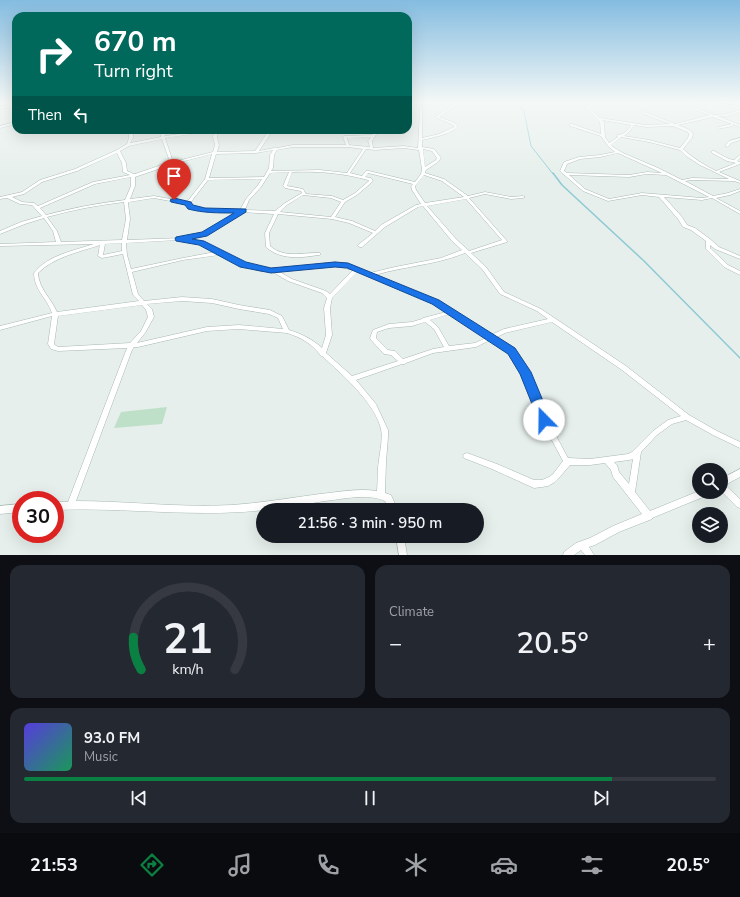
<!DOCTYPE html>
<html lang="en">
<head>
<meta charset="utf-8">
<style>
  :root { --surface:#171b24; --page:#242831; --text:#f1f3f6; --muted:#9ea1a6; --line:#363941; --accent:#0b8043 }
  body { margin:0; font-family:"Nunito Sans",sans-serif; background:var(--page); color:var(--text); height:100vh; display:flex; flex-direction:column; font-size:15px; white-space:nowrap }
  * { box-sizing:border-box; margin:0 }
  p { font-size:13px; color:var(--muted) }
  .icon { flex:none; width:22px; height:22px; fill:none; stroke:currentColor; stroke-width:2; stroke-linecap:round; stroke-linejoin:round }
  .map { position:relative; height:555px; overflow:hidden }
  .details { display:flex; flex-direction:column; gap:10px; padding:10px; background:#0d0f14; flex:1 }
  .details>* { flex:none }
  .banner { position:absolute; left:12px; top:12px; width:400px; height:122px; border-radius:12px; box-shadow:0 4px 16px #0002; background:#00695c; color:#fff; overflow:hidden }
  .fabs { position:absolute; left:692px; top:463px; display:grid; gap:8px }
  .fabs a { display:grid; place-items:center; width:36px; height:36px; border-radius:50%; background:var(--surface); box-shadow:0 4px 16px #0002; font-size:20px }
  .speed { position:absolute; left:12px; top:491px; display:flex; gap:8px; font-size:20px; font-weight:700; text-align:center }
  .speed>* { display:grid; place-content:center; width:52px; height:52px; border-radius:50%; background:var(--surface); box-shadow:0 4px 16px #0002; line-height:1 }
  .speed .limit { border:6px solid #d22; background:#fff; color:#111 }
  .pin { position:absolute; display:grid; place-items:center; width:34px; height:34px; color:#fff; margin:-41px -17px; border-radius:50% 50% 50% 0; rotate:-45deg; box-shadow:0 0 4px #0007 }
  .pin .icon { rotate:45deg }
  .me { position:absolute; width:44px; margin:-22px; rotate:338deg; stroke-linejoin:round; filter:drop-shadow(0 0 3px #0008) }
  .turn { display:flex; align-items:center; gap:14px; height:84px; padding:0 16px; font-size:18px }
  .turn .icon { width:52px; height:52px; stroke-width:2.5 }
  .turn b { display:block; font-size:28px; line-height:34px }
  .then { display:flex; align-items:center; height:38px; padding:0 16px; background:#0003; gap:8px; font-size:15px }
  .big { font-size:30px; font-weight:600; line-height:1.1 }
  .details .widget { flex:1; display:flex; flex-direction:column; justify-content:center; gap:6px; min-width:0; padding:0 14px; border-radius:12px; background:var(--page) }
  .details .dial { align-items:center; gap:0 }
  .dial svg { height:104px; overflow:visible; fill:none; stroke:var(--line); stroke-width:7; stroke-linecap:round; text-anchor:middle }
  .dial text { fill:var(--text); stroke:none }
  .song { display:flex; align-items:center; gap:12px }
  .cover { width:48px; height:48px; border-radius:6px; background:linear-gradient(135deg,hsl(250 70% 55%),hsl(150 70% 35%)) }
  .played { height:4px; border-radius:2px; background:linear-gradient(90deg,var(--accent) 85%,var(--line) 85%) }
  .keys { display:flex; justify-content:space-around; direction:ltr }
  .heat { display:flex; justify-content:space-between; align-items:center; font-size:22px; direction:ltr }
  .details .tiles { flex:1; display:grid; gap:10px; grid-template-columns:1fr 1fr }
  .widget:last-child { grid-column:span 2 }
  .trip { position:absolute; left:256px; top:503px; width:228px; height:40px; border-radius:20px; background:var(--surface); box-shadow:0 4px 16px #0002; font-weight:600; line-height:40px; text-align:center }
  .dock { display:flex; height:64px; justify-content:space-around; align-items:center; background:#090b0e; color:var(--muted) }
  .dock .icon { width:28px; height:28px }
  .dock .current { color:var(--accent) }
  .dock b { font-size:18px; color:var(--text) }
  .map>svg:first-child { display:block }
</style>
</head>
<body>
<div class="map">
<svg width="740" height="555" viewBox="0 0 740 555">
  <rect width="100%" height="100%" fill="#e6efeb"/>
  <path fill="#bfe0c8" d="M167,407L162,424L114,428L121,412Z"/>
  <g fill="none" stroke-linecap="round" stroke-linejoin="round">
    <path stroke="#8ec9d4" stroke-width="1" d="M515,102L524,111L531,146L553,174"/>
    <path stroke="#8ec9d4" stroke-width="1.5" d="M553,173L562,185L644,261L740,358"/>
    <defs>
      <path id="minor" d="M580,102H582L600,118L646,125L670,124L644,114V112H645L675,124L710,115L676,103V102L682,103L694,102V103L685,104L714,115L727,114L740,110V112L727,116H718L740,125V127L733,124V126L718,129V127L732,124L713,117L678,125L690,130L693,134L692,138L683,149C693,158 704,165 716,171L736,163L727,161L712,153V151H714L729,159L734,160L740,155V158L737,161L740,162V164L719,172L740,181V183L734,181L692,180L685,181L713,196L728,193L740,189V191L730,195L716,198L740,211V214L712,198L702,200L664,197L682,217L687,225L695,228L710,239L719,247L740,256V259L715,249L710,245V248L728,265L740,271V275L724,267L706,249V241L691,230L683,227L678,219L659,197L642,195L608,201L583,191L561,172L560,171L564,162L579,157L600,155L615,152L608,146L601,136L570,126V124H572L601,134L600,122ZM602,120L631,125C629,130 623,135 617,135L616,136L618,137L609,143L605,137L604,122ZM634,125L646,127L673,126L688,132L689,134L688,138L680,148L649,140L624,136L630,131ZM621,137L649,142L680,150L686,156L700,165L729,179L692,178L682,180L658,168L623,153L613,147L611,145ZM618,153L662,173L647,172L629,175L567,173L564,171L567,164L580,159L600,157ZM647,174L666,175L709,197L702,198L642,193L609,199L585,189L569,175L629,177Z
        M719,102H724L740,103V105L720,103Z
        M408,104L422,108V138L439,134L454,127V126L453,125L435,117L455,104L457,105L439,117L455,123L458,126C453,134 431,138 422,140V147L434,149L441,158L438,162L426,170L425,173L444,179L468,196L485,192L511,197L523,196L525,197L523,198L511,199L485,194L469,198L507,241V242L471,253L486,267L504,292L541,309L626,366L689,415L717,431L740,442V448L713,435L686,420L672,424L657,435L641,452L635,492L650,511L699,491V492H709L708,495L652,518V519L619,532L595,545L589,547L594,555H585L581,550L574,555H563L564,552L576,543L590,538L613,526L642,514L613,477L611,470L605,463L590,465H570L558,479L555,482L548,486L542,487L534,488L492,469L464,458L463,456L464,454L467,453L497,464L534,480H542L549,477L553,474L563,461L541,420L522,373L509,353L490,340L476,347L433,353L406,363L405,364H402L356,380L376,404L388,430V437L386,462L385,493L391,495L398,510H390L385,501C368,493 343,499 325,501C305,504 285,508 265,510C195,518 125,507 55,510V502H68L127,348L58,351L51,349L48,344L52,316L0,330V326L52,313C47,298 34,290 34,273C48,255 73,251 94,244L0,246V244L56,242L53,231L44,218L25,224L0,234V231L21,222L42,216L32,205L20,204L7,198L0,199V197L22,192L40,180L75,169L117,150L127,144L129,138V130H133V138L130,143L161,137L160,130H164L165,136L208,130H218L217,137L219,145L217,152L255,151L269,130H273L259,151L274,148L276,147L277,148L293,145H346L343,137L344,136L372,135L375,130H379L372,141L373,148L404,146L418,148L420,109L408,106ZM214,131L213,137L215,145L213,152L173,162L165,138ZM371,137L368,141L370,147L349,145L347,138ZM162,139L170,162L135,174H133L132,173L127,171L126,163L120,151L129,146ZM293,147H348L363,149L347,173L320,170L271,171L273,168L274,155L277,150ZM404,148L419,150L422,169L421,174L415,182L369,171H366L362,176L350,173L366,149L375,150ZM423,149L432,151L437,158L436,160L425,167ZM273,150L270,155L269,168L264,177L209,178L216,154L256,153ZM117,153L122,163L123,172L130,175L93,182L38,206L34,203L22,202L12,197L24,194L42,182L77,171ZM212,154L205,179L187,202L154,196L130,199L135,186V177L173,164ZM289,172L283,186L285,188L301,191L302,193L285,203L275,211L245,210L249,200L261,187L270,173ZM292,172C318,171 343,173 368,180L369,181L355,193L343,200L332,196L306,194L303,189L287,186ZM368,173L413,184L411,186L412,190L421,204L416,205L381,225L375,231L352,221L335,217L345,202L357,195L372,182L373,181L371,178L365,177ZM424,175L442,181L464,197L425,203L416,190L415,186ZM131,177V186L125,200C99,203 72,208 46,215L40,208L95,184ZM262,179L258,185L246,199L240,210L205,209L191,206L190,203L208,180ZM303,195L331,198L341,202L331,217L280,212L287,205ZM154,198L186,204L188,208L205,211L236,212L203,233L182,237V238L127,240L130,219L128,203L129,202ZM466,199L502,240L469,251L456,239L427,206ZM124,202L126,219L122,240L61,242L57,231L47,217C72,210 98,205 124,202ZM423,206L452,241L462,250L441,258L395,267L370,273L359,268L335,262L281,268L260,267L245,264L203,242L186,239L206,235L242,212L274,214L265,233L266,247C280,260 301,258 318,255H320V253C303,252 285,259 270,246L269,233L278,214L332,219L349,223L373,233L358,245V246L360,247H362L385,227L418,207ZM179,240L200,244L215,252L183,258L131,269L127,255L126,243ZM122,243V251L103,255L105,244ZM100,244L98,256L102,258L123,254L133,295L139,301L57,312C51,298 39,289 38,273C54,257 79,252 100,245ZM465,253L482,269L500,294L537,311L548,319L504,329L491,335L437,301L375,275C405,266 436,265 465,253ZM220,255L241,266L260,271H271L288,281L322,293L327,298L324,308L326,335L322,348C312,339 302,334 289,330L282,316L270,310L239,305L212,299L182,297L144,301L138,294L132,272L183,260ZM335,266L353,270L330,294L326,291L292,279L278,271ZM358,271L433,303L446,312L427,317L423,318L422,319L412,322L389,324L373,330L370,338L371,340L384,354L391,355L398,361L352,376L326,353L332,335L330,308L332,298ZM182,301L212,303L239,309L269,314L278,318L283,329L239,325L207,327L137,343L145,333L154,317L152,309L147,304ZM142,305L146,310L148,317L141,331L130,343L58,347L55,345L54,344L58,316ZM450,314L486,338L475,343L449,346L438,327L430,320ZM425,322L434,329L444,347L433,349L403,359L395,351L388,350L376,338L377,332L389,328L412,326ZM552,322L622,370L681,416L668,420L653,431L632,452L628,454L590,459L568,458L547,419L527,370L513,349L495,338L505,333ZM239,329L287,333C300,337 313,344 321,356H322C342,374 375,403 381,429C383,438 380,451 379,460C377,470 378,480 377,491C358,488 339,492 320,494C290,498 261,503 232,505C180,508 128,501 76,501L132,350L134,347H138L207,331ZM633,459L629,484L619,472L617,465L614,462L629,460Z
        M16,122V124L0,128V126Z
        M740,138V140L731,143L728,147L725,146L729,141Z
        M740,469V477L725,485L740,499V508L737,507L721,491V479Z
        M21,504V512L0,514V506Z
        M396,536H404L407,555H399Z"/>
      <path id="secondary" d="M15,103H16V105L0,109V107Z"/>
    </defs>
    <use href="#minor" stroke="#a8b8b2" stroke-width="1"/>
    <use href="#secondary" stroke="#a4bbb3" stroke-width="1"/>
    <use href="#minor" fill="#fff" fill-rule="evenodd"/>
    <use href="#secondary" fill="#fff" fill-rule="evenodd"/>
  </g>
  <linearGradient id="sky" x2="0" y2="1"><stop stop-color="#84bce0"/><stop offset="0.57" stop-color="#f4f8f6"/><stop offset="1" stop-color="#f4f8f6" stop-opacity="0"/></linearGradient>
  <rect width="740" height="179" fill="url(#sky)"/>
  <path fill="#1a73e8" stroke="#114b97" d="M174,198L191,202L193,205L205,208L246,209V212L207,236L192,239L204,241L246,262L271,268L335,262L348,263L439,300L515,348L531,372L551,420L549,424L544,426L540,424L520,374L508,354L432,304L347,268L335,267L271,273L240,267L199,245L176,241L175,239L176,237L202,232L234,213C218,213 203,213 188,209L185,205L171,202L170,200Z"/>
</svg>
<div class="fabs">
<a><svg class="icon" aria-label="search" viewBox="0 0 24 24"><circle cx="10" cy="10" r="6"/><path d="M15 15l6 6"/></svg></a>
<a><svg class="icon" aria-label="layers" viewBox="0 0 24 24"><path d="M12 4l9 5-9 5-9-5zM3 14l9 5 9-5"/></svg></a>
</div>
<div class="speed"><div class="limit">30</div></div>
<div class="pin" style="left:174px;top:200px;background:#d93025"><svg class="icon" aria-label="arrive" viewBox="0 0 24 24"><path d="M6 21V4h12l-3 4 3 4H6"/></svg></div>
<svg class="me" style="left:544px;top:420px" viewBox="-20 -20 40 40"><circle r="19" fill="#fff"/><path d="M0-13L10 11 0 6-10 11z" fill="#1a73e8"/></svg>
<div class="trip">21:56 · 3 min · 950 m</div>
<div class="banner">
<div class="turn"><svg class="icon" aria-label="right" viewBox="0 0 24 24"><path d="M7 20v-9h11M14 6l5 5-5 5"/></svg><div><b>670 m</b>Turn right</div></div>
<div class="then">Then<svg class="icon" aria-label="left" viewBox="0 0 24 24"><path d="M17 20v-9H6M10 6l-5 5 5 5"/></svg></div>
</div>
</div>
<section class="details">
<div class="tiles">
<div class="widget dial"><svg viewBox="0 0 100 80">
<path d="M14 69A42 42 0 1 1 86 69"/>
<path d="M14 69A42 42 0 0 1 8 44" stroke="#0b8043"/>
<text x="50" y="56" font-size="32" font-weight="700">21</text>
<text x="50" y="72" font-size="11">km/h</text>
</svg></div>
<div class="widget"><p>Climate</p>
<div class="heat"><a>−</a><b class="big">20.5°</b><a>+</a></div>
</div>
<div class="widget">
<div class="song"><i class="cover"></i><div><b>93.0 FM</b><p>Music</p></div></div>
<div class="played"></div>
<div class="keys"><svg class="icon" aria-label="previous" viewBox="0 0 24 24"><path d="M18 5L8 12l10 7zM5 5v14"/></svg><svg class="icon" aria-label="pause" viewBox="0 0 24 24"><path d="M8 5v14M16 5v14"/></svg><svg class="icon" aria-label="next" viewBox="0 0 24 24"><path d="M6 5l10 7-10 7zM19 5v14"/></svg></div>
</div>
</div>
</section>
<nav class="dock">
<b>21:53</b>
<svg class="icon current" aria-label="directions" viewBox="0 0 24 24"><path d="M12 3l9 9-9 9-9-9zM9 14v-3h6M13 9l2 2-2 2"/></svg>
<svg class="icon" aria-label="music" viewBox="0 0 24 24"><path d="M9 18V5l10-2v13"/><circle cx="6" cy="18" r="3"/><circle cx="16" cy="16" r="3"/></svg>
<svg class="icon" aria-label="phone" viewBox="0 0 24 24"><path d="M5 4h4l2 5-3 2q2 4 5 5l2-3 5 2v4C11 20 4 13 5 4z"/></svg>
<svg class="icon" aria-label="climate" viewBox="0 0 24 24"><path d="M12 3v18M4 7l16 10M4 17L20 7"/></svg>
<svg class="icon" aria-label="car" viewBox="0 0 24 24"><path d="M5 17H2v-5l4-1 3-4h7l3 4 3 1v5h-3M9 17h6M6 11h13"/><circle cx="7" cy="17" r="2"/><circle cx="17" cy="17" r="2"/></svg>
<svg class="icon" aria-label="filters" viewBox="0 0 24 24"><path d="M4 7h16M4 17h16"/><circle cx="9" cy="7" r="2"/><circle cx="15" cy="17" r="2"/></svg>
<b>20.5°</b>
</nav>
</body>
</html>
